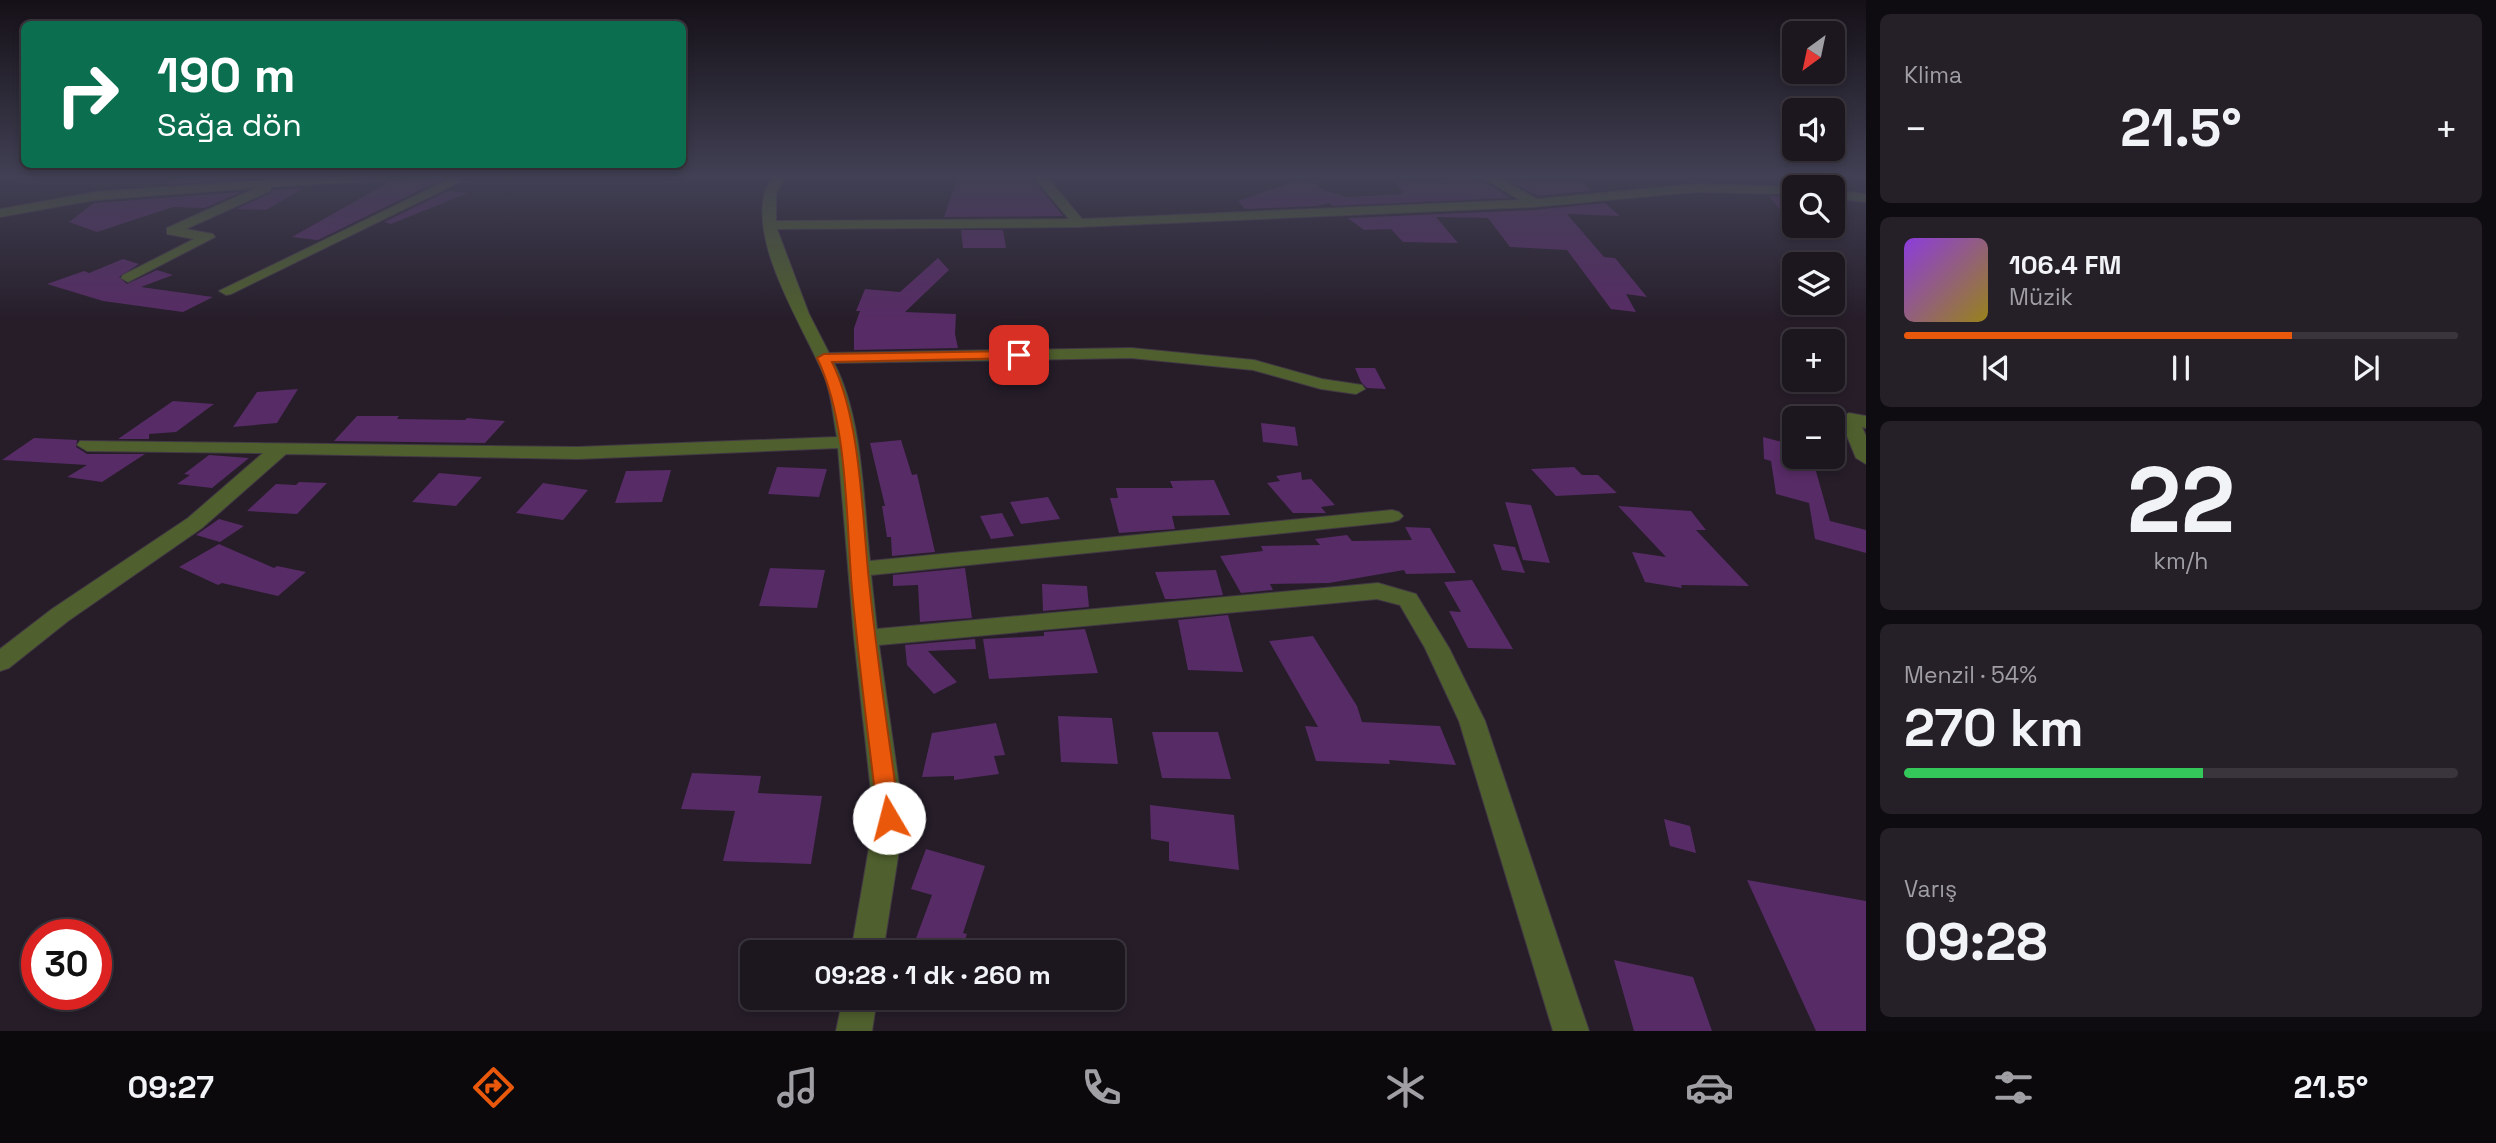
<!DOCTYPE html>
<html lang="tr">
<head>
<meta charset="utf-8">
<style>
  :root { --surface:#1c161f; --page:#251f28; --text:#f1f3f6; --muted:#a09fa4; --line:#3a353d; --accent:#ea580c }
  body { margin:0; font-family:"Space Grotesk",sans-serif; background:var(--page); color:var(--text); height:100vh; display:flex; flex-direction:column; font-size:26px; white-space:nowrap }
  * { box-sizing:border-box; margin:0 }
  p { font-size:23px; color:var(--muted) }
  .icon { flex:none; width:38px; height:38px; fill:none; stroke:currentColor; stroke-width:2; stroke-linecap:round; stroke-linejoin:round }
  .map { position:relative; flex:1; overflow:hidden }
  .drawer { display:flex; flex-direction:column; gap:14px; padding:14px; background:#0f0c11; width:630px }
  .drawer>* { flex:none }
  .banner { position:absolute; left:21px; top:21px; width:665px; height:147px; border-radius:10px; box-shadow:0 4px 10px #0003,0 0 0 2px var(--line); background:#0b6e4f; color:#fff; overflow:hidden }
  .needle { width:46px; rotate:213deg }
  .fabs { position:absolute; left:1782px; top:21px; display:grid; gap:14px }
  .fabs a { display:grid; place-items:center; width:63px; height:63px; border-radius:10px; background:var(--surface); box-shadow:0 4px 10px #0003,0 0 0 2px var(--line); font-size:35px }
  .speed { position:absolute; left:21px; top:919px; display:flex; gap:14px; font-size:35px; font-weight:700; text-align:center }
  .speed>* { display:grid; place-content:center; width:91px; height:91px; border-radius:50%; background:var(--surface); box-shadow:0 4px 10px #0003,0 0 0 2px var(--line); line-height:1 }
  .speed .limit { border:10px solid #d22; background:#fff; color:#111 }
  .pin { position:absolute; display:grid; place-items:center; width:60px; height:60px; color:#fff; margin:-30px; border-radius:14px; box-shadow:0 4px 10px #0006 }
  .me { position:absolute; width:77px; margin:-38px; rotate:352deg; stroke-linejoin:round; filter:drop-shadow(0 0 5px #0008) }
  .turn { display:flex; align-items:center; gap:24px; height:147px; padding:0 21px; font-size:32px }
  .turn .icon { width:91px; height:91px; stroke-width:2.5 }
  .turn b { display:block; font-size:49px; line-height:60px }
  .big { font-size:52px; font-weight:600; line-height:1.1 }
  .drawer .tile { flex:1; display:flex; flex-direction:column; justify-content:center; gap:10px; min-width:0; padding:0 24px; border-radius:10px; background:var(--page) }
  .drawer .dial { align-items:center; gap:0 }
  .dial b { font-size:91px; line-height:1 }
  .song { display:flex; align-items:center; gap:21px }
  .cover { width:84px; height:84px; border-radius:10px; background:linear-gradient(135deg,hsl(270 70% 55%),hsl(50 70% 35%)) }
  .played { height:7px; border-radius:4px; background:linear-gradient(90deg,var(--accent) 70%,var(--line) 70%) }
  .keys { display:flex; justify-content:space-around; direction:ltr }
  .heat { display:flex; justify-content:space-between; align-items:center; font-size:38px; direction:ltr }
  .charge { height:10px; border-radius:5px; background:linear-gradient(90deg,#34c759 54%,var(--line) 0) }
  .trip { position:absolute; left:740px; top:940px; width:385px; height:70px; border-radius:10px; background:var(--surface); box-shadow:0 4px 10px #0003,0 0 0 2px var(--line); font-weight:600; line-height:70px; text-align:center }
  .tabs { display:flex; height:112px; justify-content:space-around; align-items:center; background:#0b090c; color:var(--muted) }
  .tabs .icon { width:49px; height:49px }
  .tabs .current { color:var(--accent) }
  .tabs b { font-size:32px; color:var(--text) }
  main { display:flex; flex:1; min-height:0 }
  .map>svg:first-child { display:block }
</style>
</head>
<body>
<main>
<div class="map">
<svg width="1866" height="1031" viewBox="0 0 1866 1031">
  <rect width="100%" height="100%" fill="#261d29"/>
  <path fill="#572b65" d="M183,176H284L165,185Z
    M958,176H988L987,180L1031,177L1063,216L944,217Z
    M1441,176H1470L1475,182H1484L1511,198L1332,206L1329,203L1317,206L1245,209L1238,201L1296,181L1319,184L1316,187L1347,197L1404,194L1394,181L1448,184Z
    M447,177L318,240L292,237L389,182Z
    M1511,182H1582L1592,191L1538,196Z
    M304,188L266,210L236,209L271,193L273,190Z
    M448,191L468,193L391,224L384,222Z
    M241,192L205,208L173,207L97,232L69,222L94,203Z
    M1769,196L1794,197V228Z
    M1605,203L1620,216L1567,214L1604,257L1615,258L1647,297L1626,294L1636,312L1611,309L1567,250L1510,247L1488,218L1436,217L1458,243L1403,242L1391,229L1364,230L1348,218L1533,210Z
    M961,230H1003L1006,248H963Z
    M938,258L949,270L905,312L956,314L955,334L958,348L854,350V328L860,311H856L865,289L900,292Z
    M123,259L139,264L119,277L127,284L157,270L173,275L141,287L213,297L183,312L103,301L47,284L84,271L89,273Z
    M1011,329L1031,331L1028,347H1007Z
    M1355,368H1375L1386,389L1367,388L1361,382Z
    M298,389L277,423L233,427L257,392Z
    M173,401L214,404L176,432L149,434V439H118Z
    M357,416H399L397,419L465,420L467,418L505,421L485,443L334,441Z
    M1261,423L1295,427L1298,446L1263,442Z
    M1763,437L1794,445V457H1812L1830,521L1866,530V553L1815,539L1809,503L1776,494L1771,461L1764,459Z
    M34,438L77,440L76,447L87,454H145L102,482L67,477L87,465L2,460Z
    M901,440L912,475L917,474L935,552L892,556L891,537H887L882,506H885L870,443Z
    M209,455L249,458L212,488L177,484L190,475L184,474Z
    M777,467L827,469L819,497L768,494Z
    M1574,467L1582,475H1598L1617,493L1556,496L1531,469Z
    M671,470L662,502L615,503L626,471Z
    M1301,472L1302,480L1311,479L1335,505L1321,507L1326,513H1293L1267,483L1280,481L1276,476Z
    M439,473L482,477L456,506L412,502Z
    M1214,480L1230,515L1172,516L1175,529L1119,533L1110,498H1118L1116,488H1173L1170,481Z
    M299,482L327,483L297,514L247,511L276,484L296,485Z
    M543,483L588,490L563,520L516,513Z
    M1048,497L1060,519L1021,524L1010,502Z
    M1505,502L1531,505L1550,563L1523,560Z
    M1618,506L1691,511L1706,530H1696L1749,586L1681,585L1682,588L1645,582L1632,552L1666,557Z
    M1002,513L1014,536L991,539L980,516Z
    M219,519L244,526L220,542L196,535Z
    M1405,527L1430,528L1456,573L1406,574L1404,570L1329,583L1270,584L1273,590L1241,593L1220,556L1263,551L1261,546L1320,545L1315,539L1347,535L1352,541L1412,540Z
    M219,544L274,568L277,566L306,572L278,596L222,583L218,585L179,567Z
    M1493,544L1515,547L1525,573L1502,570Z
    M770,568L825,570L817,608L759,606Z
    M965,568L972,618L920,622L918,585L893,586V575Z
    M1216,570L1223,595L1174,599H1165L1155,572Z
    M1472,580L1513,649L1468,648L1449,611L1461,612L1444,582Z
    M1042,584L1087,586L1089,607L1043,611Z
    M1228,615L1243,672L1188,670L1178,620Z
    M1085,629L1098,673L989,679L983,639L1044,636V632Z
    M1313,636L1357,706L1362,722L1440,726L1456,765L1389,760L1390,764L1316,761L1305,726L1318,727L1269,641Z
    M975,639L976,649L928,651L957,682L934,694L907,665L905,645Z
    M1058,716L1112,718L1118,764L1061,762Z
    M996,723L1005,755L994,756L999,774L954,780V776L922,777L932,733Z
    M1152,732H1218L1231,779L1162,778Z
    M692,773L761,776L758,793L822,796L811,864L723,861L735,811L681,809Z
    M1150,805L1234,815L1239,870L1169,861V842L1151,839Z
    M1664,819L1690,826L1696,853L1670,846Z
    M926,849L985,866L963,933L967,934L961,952H911L932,895L911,889Z
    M1747,880L1866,901V1031H1816Z
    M1614,960L1693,977L1712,1031H1634Z"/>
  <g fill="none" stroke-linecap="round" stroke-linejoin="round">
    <defs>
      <path id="street" d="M326,176H391L385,180L271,187L270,191L186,229L213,234L215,237L128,282L121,278L123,275L194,239L167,234V228L256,188L95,200L0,217V209L95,192Z
        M456,176H472L231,294L226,295L219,291Z
        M773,176H785L776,194V221L1069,219L1033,176H1046L1082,219L1520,200L1480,176H1495L1537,199L1696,184L1798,187H1794V194L1696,192L1533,207L1079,227L777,229L809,314L829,353L1131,348L1254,360L1322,379L1362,385L1365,389L1356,394L1321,389L1253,370L1131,358L834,363C863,418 863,499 870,561L1392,510L1399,512L1403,516L1399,520L1392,522L871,575L877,629L1378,583L1416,594L1449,648L1485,721L1589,1031H1553L1459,721L1425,648L1400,605L1377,599L879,645L904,819L883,952H851L874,819L854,638L838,448L578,459L286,454L202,528L68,621L9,668L0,671V649L52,609L188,518L263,453L87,451L77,445L80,441L578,447L837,437C833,418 832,396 825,378C804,327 753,252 764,196C765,189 770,182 773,176Z
        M1832,190L1866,194V202L1832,198Z
        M1849,413L1866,416V428L1862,427L1866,436V464L1856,458L1840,419Z
        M843,998H877L872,1031H836Z"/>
    </defs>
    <use href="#street" stroke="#423945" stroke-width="2"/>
    <use href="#street" fill="#4f5f2d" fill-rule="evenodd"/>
  </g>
  <linearGradient id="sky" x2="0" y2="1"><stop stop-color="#151017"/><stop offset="0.55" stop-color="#414054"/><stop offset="1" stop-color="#414054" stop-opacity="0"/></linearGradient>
  <rect width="1866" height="321" fill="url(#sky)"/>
  <path fill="#ea580c" stroke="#983908" stroke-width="2" d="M1019,351L1025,355L1024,358L832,362C861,420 862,515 869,581C877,660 889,739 900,818L897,825L889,828L881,825L878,818C869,742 859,666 852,590C846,519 848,421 817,358L824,354Z"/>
</svg>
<div class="fabs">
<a><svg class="needle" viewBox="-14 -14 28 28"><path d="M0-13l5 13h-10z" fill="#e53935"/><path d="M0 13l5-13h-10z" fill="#a09fa4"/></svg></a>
<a><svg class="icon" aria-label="sound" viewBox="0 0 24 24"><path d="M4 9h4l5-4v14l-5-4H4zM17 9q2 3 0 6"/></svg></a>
<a><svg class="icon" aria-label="search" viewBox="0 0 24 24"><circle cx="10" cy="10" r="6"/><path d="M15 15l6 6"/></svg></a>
<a><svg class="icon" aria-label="layers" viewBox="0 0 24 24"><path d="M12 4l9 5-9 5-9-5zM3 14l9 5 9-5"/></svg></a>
<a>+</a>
<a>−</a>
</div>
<div class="speed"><div class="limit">30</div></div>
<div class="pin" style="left:1019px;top:355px;background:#d93025"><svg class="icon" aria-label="arrive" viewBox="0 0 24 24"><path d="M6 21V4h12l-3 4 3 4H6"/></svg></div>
<svg class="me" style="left:889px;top:818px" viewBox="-20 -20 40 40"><circle r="19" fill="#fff"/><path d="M0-13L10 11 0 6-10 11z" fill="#ea580c"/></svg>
<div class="trip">09:28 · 1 dk · 260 m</div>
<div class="banner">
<div class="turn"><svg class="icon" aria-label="right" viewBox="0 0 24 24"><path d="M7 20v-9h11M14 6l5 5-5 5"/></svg><div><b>190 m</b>Sağa dön</div></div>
</div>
</div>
<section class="drawer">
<div class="tile"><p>Klima</p>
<div class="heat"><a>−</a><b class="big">21.5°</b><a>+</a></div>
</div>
<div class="tile">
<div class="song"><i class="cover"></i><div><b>106.4 FM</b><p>Müzik</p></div></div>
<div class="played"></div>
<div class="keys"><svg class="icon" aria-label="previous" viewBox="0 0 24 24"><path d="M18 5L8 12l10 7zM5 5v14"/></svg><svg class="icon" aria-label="pause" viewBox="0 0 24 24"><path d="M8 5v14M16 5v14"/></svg><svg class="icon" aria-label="next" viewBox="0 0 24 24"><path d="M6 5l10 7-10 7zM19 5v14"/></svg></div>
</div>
<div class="tile dial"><b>22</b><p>km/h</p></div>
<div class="tile"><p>Menzil · 54%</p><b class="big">270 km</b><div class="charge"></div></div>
<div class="tile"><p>Varış</p><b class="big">09:28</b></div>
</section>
</main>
<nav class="tabs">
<b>09:27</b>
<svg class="icon current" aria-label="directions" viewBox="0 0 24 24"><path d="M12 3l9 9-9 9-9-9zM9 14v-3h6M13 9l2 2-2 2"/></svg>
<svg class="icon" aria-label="music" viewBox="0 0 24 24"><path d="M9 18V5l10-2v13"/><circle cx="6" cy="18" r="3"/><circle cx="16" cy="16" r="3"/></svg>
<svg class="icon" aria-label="phone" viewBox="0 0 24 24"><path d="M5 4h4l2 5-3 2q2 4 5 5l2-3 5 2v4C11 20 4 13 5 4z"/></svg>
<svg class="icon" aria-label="climate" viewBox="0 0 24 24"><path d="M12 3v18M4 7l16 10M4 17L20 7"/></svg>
<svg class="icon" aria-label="car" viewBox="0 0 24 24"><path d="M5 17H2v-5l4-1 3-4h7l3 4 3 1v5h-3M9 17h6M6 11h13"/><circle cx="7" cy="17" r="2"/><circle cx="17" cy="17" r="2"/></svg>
<svg class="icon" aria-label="filters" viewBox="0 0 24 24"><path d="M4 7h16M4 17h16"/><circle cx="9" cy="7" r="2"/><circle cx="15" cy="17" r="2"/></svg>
<b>21.5°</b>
</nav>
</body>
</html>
